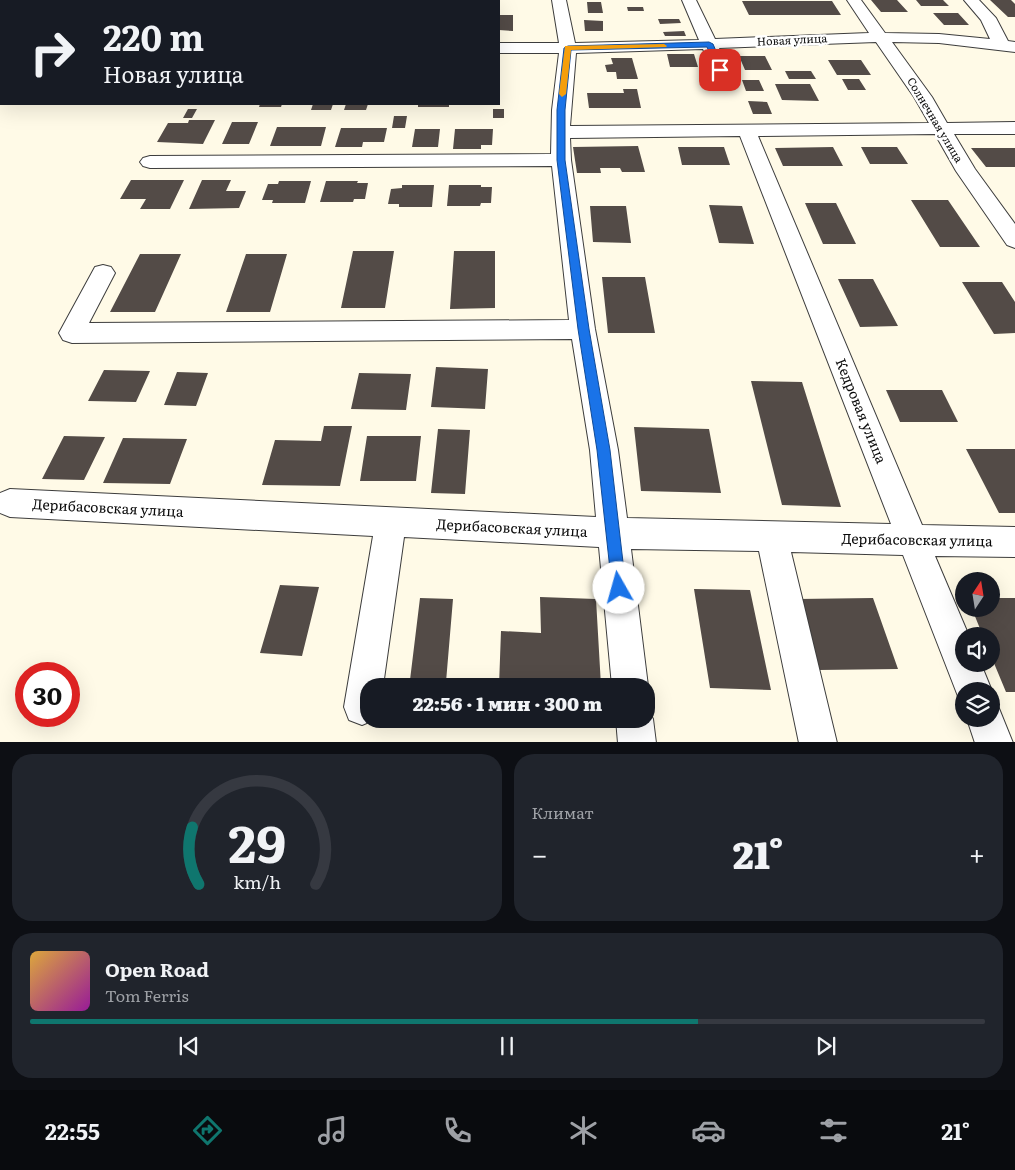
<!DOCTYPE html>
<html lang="ru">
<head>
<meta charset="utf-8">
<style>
  :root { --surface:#171b24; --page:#20242c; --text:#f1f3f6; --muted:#9ea1a6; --line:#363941; --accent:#0f766e }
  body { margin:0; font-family:Literata,serif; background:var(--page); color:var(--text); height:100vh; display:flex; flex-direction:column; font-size:19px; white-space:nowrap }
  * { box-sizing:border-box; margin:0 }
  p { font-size:16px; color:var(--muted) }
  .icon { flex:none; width:28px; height:28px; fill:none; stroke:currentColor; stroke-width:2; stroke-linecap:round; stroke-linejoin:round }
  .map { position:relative; height:742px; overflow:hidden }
  .drawer { display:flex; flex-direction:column; gap:12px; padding:12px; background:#0d0f14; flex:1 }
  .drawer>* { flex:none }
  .hud { position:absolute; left:0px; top:0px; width:500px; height:105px; box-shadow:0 5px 20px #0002; background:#171b24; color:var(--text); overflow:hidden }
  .needle { width:32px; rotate:12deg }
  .controls { position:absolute; left:955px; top:572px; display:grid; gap:10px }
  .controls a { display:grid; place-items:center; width:45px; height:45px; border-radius:50%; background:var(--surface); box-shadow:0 5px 20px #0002; font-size:25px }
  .speed { position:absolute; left:15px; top:662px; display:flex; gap:10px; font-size:25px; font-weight:700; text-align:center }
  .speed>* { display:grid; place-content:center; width:65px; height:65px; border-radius:50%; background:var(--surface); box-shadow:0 5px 20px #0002; line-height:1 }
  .speed .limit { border:8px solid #d22; background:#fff; color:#111 }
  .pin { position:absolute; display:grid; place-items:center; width:42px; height:42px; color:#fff; margin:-21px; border-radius:10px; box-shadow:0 2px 8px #0006 }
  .me { position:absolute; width:55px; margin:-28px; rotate:353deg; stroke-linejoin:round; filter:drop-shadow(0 0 4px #0008) }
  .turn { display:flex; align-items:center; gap:18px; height:105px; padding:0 20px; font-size:22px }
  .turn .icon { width:65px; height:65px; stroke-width:2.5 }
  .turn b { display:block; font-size:35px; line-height:42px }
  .big { font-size:38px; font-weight:800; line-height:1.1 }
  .drawer .card { flex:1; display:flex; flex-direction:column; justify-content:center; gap:8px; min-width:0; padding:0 18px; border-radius:20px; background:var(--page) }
  .drawer .dial { align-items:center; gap:0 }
  .dial svg { height:130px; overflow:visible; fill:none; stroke:var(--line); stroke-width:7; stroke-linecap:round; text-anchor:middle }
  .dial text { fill:var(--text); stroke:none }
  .song { display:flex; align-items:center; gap:15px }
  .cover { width:60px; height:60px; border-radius:8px; background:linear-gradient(135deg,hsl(40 70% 55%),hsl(300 70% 35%)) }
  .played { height:5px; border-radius:2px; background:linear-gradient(90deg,var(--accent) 70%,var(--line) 70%) }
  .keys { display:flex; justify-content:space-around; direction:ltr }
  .heat { display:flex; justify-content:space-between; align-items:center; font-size:28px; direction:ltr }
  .drawer .tiles { flex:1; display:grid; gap:12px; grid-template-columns:1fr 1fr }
  .card:last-child { grid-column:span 2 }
  .trip { position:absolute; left:360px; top:678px; width:295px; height:50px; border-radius:20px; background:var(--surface); box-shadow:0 5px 20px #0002; font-weight:800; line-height:50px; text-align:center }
  .tabs { display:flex; height:80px; justify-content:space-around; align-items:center; background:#090b0e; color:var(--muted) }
  .tabs .icon { width:35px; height:35px }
  .tabs .selected { color:var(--accent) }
  .tabs b { font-size:22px; color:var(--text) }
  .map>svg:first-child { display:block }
</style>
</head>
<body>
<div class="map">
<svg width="1015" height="743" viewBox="0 0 1015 743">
  <rect width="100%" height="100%" fill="#fffae7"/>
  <path fill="#e8deea" d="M0,0H356L1,1V45Z"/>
  <path fill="#534b47" d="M871,0H897L908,12H881Z
    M916,0H943L949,6H921Z
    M990,0H1011L1015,4V17H1008Z
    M742,1H832L841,15H749Z
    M587,2H601L603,13H588Z
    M627,7H643L644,11H628Z
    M933,13H958L969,25H944Z
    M499,15H513V31L499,30Z
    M658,19H679L681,23L660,24Z
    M584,20L603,21V31H585Z
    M684,31L686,36H665L663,32Z
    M667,54H694L698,67H670Z
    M739,56H765L772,70H745Z
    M611,58H632L638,79H617L616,72H607L605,65L613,64Z
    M828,60H861L871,75H837Z
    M785,71H811L816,79H789Z
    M842,79H859L866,90H848Z
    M742,80H759L764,91H746Z
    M775,84H810L819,101L782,100Z
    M623,89H637L641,108H589L587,93H624Z
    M748,101L767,102L772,114H753Z
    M260,104H282L281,107H259Z
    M313,104H333L331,110H311Z
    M346,104H368L366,110H344Z
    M418,104H449V107H418Z
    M188,109H197L192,118H183Z
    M493,109H504V118H493Z
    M394,116H407L405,128H392Z
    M189,120H215L203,144L157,142L168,123H188Z
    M232,122H258L249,144H222Z
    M277,127H326L321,146H270Z
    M341,128H387L384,142H363L362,147H335Z
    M415,129H440L438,147H412Z
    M455,129H493L492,145H481V149H453Z
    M638,146L645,172H622L620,168H600L601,173H577L573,147Z
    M678,147H724L730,165H682Z
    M833,147L843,166H783L775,148Z
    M861,147H897L908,164H870Z
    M971,148H1015V167H986Z
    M131,180H184L170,209H140L146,199H120Z
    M202,180H231L226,191H246L239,208L189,209Z
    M279,181H311L305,203H272L273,200H262L268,184H278Z
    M326,181H358L357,183H368L365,199H354L353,202H320Z
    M402,185H434L432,207H399V204H388L391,189L402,188Z
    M449,185H481V187H492L491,203H481L480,206H447Z
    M911,200H948L980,247H940Z
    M805,203H836L856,244H823Z
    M709,205L742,206L754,244L719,243Z
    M590,206H626L631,243L593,242Z
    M353,251H394L385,308H341Z
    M454,251H495V308L450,309Z
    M140,254H181L155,312H110Z
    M246,254H287L270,312H226Z
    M602,277H645L655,333H608Z
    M838,279H873L898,326L860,327Z
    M962,282H1002L1015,302V333L994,334Z
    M436,367L488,369L485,409L431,407Z
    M104,370L150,371L136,402L88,401Z
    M177,372L208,373L196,406L164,405Z
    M359,373L411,374L406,410L351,409Z
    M751,381L802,382L841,507L782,505Z
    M886,390H942L958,422H900Z
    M324,426H352L340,486L262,485L275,440L321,441Z
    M634,427L709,429L721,493L641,491Z
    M438,429L470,430L465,494L431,493Z
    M64,436L105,437L84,480L42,479Z
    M367,436H421L416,481H360Z
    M123,438L187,439L170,484L103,483Z
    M966,449H1015V513H999Z
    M280,585L319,587L302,656L260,653Z
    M694,589L750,590L771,690L710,688Z
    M540,597L596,599L601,686H499L501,631L541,633Z
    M420,598L453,599L446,682L410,680Z
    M873,598L898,669L818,670L798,599Z
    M991,598H1015V692H1006L991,656V636H983L972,609H991Z"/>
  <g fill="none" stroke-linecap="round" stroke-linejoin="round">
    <defs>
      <path id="minor" d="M310,0H324V1H310Z
        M552,0H566L575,43L699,40L682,0H696L715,39L869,33L847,0H861L885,33L939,34L990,39L981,20L964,0H979L996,18L1008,41L1015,42V52L939,43L892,42L932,97L947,123L1015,122V134H954L975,169L1015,224V248L1007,245L956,171L935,134L758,136L922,525L1015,527V557L935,556L969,636H964V664H981L992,691L991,693V691H964V705L961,704L903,555L791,552L837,743H799L759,551L631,549L648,686L646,690V686H612L599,547L404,537L383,686H369V719H376L362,725L349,720L344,707L373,536L10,517L0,513V493L10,489L596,517L590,450L572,339L72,343L63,340L59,333L95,267L103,265L111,267L115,273L89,323L569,320L552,166L150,168L143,166L140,162L143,158L150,156L551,154L552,110L559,53H499V43H559ZM876,42L914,97L929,123L570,126L576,53L703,49L717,82L720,86L726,87L732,86L735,82L719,48ZM740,136L891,524L627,518L618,450L595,329L571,160L570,138Z
        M991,703L998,706L1013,743H975L967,719H991Z
        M646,706L653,719L656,743H618L616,719H646Z"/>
    </defs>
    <use href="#minor" stroke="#3d3d3d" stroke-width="2"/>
    <use href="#minor" fill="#fff" fill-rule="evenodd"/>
  </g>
  <path fill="#1a73e8" stroke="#114b97" d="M709,42L713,44L724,70L723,71L717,70L707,47L571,50L565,110V160L589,329L610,450L626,588L624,594L619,596L614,594L612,588L597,450L578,329L557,160V110L564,48L568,46Z"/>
  <path fill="#f59e0b" d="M664,44L667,46L666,47L571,50L566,94L562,97L559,94L565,46Z"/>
  <g text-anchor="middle" stroke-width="5" stroke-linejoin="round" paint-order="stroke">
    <g font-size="11" fill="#0a0a0a" stroke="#fff">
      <text transform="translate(792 40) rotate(-3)" y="4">Новая улица</text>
      <text transform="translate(935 120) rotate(59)" y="4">Солнечная улица</text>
    </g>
    <g font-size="14" fill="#0a0a0a" stroke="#fff">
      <text transform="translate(861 411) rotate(68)" y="5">Кедровая улица</text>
      <text transform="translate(108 508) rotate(3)" y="5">Дерибасовская улица</text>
      <text transform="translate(512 528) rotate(3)" y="5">Дерибасовская улица</text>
      <text transform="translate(917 540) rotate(1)" y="5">Дерибасовская улица</text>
    </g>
  </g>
</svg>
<div class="controls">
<a><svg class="needle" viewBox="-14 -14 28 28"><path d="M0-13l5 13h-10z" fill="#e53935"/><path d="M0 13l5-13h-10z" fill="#9ea1a6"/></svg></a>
<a><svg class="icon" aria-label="sound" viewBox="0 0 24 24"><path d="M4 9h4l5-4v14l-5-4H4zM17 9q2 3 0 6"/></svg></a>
<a><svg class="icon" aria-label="layers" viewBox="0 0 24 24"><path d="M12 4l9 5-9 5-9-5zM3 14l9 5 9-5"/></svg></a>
</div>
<div class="speed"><div class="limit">30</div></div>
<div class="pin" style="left:720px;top:70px;background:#d93025"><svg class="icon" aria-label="arrive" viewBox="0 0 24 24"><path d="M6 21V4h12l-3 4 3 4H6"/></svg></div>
<svg class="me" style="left:619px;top:588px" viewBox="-20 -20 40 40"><circle r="19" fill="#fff"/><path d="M0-13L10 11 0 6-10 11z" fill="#1a73e8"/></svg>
<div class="trip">22:56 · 1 мин · 300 m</div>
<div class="hud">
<div class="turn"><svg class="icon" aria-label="right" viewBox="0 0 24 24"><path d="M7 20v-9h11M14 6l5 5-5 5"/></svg><div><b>220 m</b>Новая улица</div></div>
</div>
</div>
<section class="drawer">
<div class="tiles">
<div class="card dial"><svg viewBox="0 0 100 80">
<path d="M14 69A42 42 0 1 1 86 69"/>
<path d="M14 69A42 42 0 0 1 10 34" stroke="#0f766e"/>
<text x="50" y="56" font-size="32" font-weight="700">29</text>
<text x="50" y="72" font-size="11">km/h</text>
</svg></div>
<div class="card"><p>Климат</p>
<div class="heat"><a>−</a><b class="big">21°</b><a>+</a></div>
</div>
<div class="card">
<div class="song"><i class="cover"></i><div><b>Open Road</b><p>Tom Ferris</p></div></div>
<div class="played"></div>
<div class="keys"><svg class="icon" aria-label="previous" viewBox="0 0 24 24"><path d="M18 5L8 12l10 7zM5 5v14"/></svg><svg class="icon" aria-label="pause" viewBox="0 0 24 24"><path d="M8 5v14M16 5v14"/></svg><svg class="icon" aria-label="next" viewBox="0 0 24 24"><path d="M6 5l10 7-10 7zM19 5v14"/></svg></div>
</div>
</div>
</section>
<nav class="tabs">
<b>22:55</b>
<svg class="icon selected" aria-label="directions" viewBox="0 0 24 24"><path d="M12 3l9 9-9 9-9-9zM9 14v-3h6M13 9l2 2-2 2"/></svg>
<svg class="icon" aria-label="music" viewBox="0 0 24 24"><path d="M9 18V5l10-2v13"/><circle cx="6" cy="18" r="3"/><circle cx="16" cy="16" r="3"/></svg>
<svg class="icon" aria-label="phone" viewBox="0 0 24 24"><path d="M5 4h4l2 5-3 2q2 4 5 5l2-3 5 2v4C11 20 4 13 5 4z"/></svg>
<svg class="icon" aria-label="climate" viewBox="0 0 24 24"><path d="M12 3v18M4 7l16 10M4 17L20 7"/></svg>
<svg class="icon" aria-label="car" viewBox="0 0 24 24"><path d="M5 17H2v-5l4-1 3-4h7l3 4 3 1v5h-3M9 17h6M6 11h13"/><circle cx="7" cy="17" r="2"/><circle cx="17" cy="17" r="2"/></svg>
<svg class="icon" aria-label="filters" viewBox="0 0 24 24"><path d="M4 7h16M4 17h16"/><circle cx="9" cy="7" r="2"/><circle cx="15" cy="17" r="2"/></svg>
<b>21°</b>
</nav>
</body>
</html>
